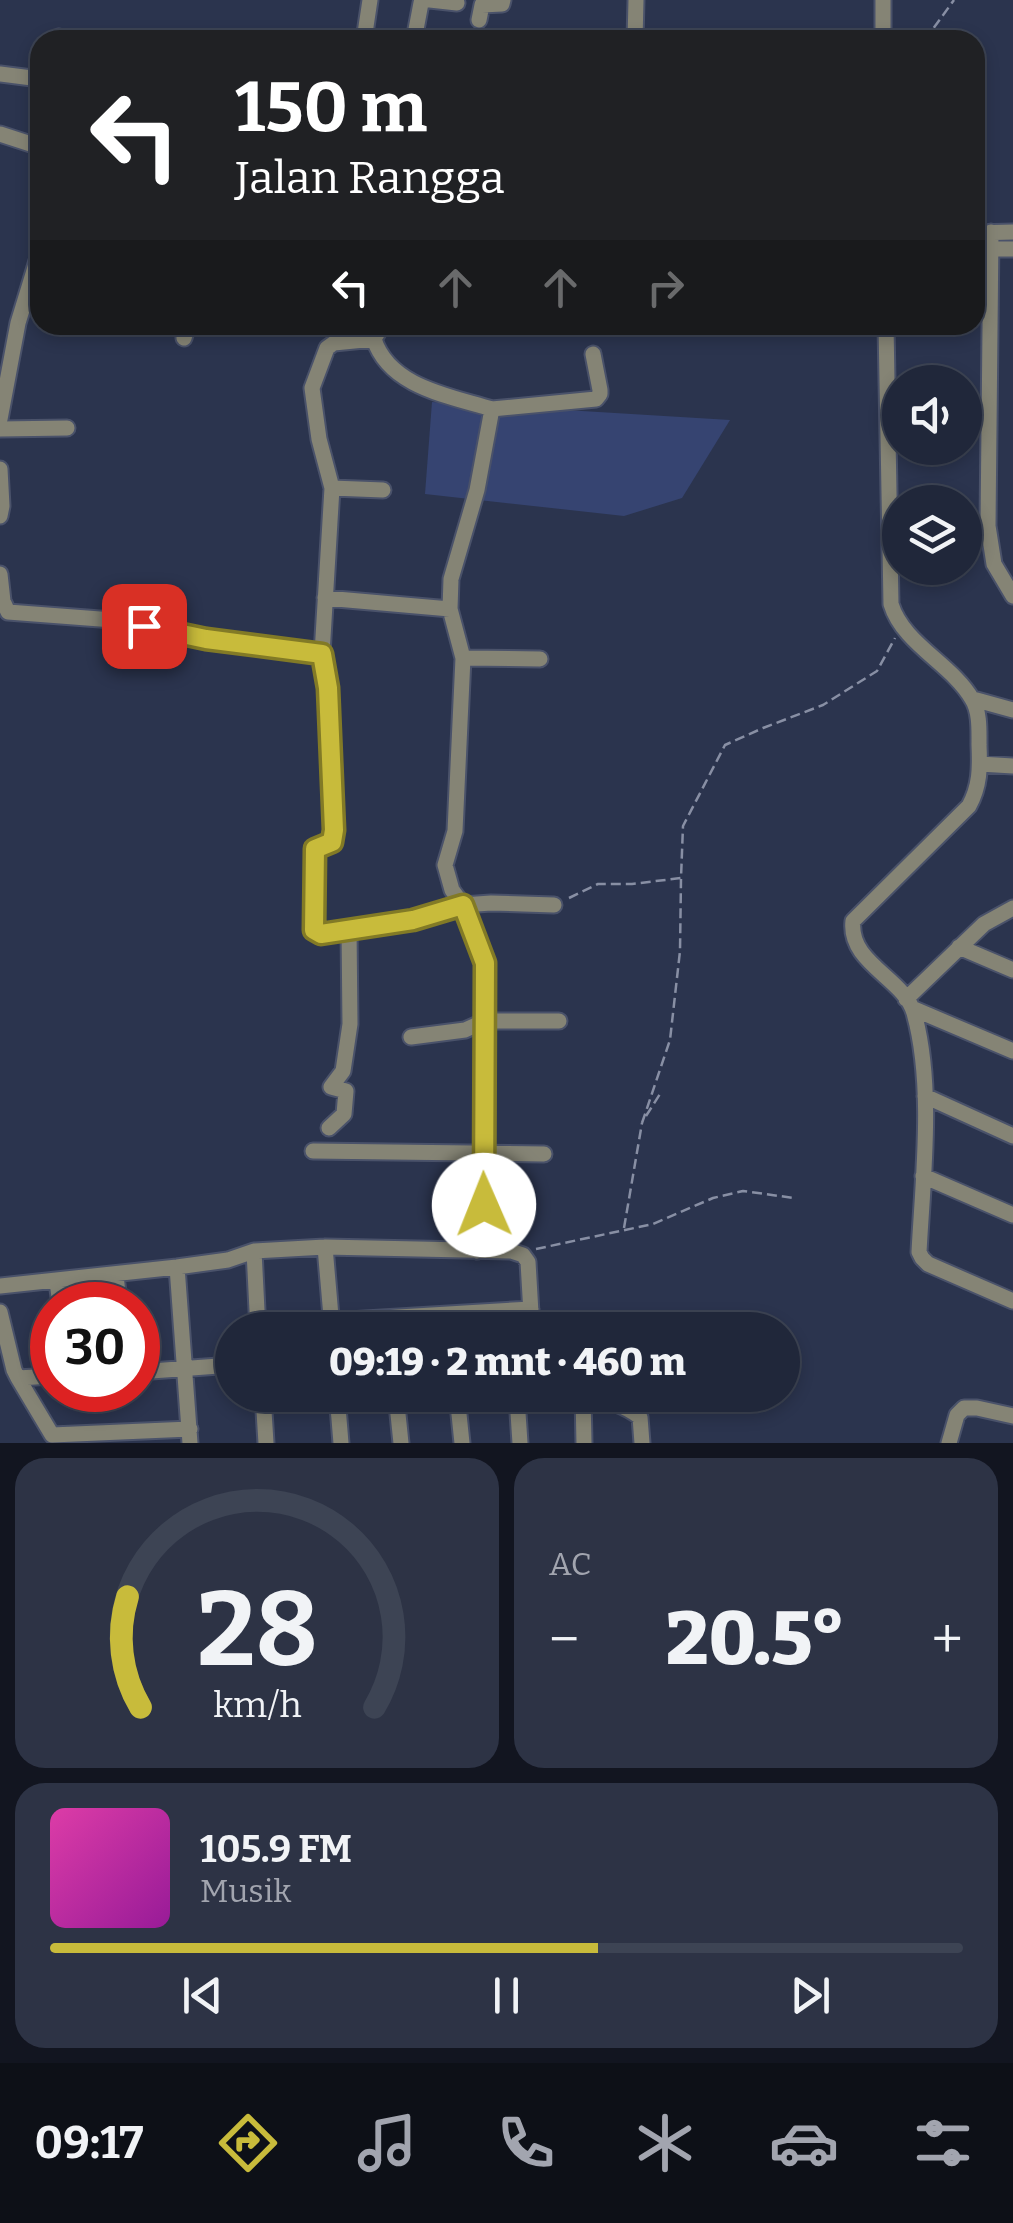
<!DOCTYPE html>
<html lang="id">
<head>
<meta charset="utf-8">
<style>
  :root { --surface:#20273a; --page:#2d3345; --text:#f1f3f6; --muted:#a2a5af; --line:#3d4454; --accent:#c8bb3b }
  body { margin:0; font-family:Bitter,serif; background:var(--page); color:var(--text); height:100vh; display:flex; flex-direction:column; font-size:38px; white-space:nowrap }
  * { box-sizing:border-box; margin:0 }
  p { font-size:32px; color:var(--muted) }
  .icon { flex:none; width:55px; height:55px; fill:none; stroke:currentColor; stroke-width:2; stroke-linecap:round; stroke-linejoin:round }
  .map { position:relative; height:1443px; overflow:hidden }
  .side { display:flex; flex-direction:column; gap:15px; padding:15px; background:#121520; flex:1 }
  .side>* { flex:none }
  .guide { position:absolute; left:30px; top:30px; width:955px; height:305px; border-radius:30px; box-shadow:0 5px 15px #0003,0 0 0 2px var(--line); background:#202124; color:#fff; overflow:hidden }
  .fabs { position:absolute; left:882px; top:365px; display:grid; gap:20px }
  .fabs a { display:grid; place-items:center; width:100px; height:100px; border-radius:50%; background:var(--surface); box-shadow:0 5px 15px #0003,0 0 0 2px var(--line); font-size:50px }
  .speed { position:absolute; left:30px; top:1282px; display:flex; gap:20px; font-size:50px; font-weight:700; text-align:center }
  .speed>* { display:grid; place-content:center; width:130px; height:130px; border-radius:50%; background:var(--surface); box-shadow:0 5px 15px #0003,0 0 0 2px var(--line); line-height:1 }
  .speed .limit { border:15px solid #d22; background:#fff; color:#111 }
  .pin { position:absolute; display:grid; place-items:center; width:85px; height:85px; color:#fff; margin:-42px; border-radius:20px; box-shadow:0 5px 15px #0006 }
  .me { position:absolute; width:110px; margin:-55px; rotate:359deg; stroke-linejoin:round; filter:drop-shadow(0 0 8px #0008) }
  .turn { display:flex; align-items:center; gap:35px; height:210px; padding:0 40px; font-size:45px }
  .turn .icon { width:130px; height:130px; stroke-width:2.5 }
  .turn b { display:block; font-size:70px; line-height:85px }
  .lanes { display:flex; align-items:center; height:95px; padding:0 40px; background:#0003; justify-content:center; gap:50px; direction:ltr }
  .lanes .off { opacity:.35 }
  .big { font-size:75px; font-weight:800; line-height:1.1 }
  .side .tile { flex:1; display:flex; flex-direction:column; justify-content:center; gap:15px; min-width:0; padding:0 35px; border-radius:30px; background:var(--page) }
  .side .dial { align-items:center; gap:0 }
  .dial svg { height:260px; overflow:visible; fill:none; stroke:var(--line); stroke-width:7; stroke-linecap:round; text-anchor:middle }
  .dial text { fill:var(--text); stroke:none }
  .song { display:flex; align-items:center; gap:30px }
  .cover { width:120px; height:120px; border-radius:15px; background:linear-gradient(135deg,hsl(320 70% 55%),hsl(300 70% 35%)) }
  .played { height:10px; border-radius:5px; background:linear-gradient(90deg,var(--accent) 60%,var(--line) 60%) }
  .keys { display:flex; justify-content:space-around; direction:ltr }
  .heat { display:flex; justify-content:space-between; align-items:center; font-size:55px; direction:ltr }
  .side .tiles { flex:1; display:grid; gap:15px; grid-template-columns:1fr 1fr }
  .tile:last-child { grid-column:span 2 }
  .trip { position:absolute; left:215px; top:1312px; width:585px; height:100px; border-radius:50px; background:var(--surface); box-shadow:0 5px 15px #0003,0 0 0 2px var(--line); font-weight:800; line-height:100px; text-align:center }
  .tabs { display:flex; height:160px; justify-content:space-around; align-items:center; background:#0d1017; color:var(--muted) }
  .tabs .icon { width:70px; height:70px }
  .tabs .current { color:var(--accent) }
  .tabs b { font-size:45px; color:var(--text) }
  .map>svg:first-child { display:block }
</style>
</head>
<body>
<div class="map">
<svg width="1013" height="1443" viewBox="0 0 1013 1443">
  <rect width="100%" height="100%" fill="#2b344e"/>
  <path fill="#364471" d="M432,402L730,420L682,498L624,516L425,494Z"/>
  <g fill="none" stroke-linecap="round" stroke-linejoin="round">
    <defs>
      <path id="minor" d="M430,0L457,3
        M479,20L482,5L502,4L503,0
        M58,40L59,37
        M364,40L370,0
        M414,40L421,3L425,0
        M635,40L636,0
        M883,40V0
        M0,74L40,79
        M0,134L40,147
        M991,232L988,526L994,564L1013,596
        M975,233L1013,232
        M975,249H1013
        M886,325L891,604C903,644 952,664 972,699C980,711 979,731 979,745C980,768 980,786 969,806L853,921C848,963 904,978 914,1013C934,1085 923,1177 919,1252L922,1258L928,1264L1013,1301
        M184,338L188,325
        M374,339C389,387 450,396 492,409L477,490L451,579L450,609L463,658L455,831L445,865L452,890L463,905L491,903L554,905
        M492,409L596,399L600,394V390L593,354
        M0,419L18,323L40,251
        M0,429L67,428
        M0,469L2,506L0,516
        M332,488L383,490
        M0,574L3,601L8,612L113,620L206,639L322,654L328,688L334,830L332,842L315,849L314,930L321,933L413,920L463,905L485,963L484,1205L477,1251
        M325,598L450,609
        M322,654L332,488L319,439L312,388L327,348L334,343L374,339L380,329V325
        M463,658L540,659
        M973,699L1013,710
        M980,764L1013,766
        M959,947L1013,970
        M906,999L984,924L1013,908
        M914,1009L1013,1051
        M411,1037L465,1030L485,1021H559
        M925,1096L1013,1136
        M329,1128L344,1114L346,1091L331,1087L343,1071L350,1024L349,929
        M313,1151L544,1154
        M923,1176L1013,1215
        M325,1247L332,1328
        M254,1251L258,1330
        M177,1267L190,1443
        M116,1274L119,1305
        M57,1281L60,1305
        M0,1286L177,1267L228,1260L254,1251L325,1247L511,1251L523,1255L528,1262L532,1330
        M0,1312L14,1370L18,1378
        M332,1321L531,1309
        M138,1372L232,1365
        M52,1376L18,1378L52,1435L190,1429
        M263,1395L266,1443
        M337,1395L341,1443
        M396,1395L401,1443
        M457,1395L462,1443
        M517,1395V1398C559,1396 605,1390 640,1417L642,1443
        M583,1395L584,1443
        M517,1398L520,1443
        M949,1443L957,1415L964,1408H977L1013,1416"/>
    </defs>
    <use href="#minor" stroke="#4a526a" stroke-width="19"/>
    <path stroke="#888fa4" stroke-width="2.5" stroke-dasharray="10 5" stroke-linecap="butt" d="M925,40L954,0
      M569,898L598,884H632L681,878L683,826L725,745L763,728L823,705L877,671L895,638
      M646,1116L660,1094
      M642,1123L670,1040L680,951L681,879
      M624,1228L642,1123
      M536,1249L653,1224L713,1198L743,1191L794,1198"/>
    <use href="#minor" stroke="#858475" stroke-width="15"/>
  </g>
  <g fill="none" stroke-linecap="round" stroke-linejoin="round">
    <defs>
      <path id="route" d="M144,626L206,639L322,654L328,688L334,830L332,842L315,849L314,930L321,934L413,920L463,905L485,963L484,1205"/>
    </defs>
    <use href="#route" stroke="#827a26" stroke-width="25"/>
    <use href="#route" stroke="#c8bb3b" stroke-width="18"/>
  </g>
</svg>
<div class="fabs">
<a><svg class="icon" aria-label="sound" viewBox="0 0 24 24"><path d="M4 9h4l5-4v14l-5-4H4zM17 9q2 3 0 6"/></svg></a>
<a><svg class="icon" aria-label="layers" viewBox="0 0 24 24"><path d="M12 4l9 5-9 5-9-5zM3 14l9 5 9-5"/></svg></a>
</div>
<div class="speed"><div class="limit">30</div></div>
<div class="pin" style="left:144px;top:626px;background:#d93025"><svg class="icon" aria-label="arrive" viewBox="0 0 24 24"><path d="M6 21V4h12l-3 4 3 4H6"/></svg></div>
<svg class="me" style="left:484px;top:1205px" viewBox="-20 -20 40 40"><circle r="19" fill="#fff"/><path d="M0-13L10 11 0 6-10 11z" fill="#c8bb3b"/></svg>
<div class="trip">09:19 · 2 mnt · 460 m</div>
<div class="guide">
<div class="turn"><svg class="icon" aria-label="left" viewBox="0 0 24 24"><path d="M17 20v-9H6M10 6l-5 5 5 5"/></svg><div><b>150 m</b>Jalan Rangga</div></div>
<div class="lanes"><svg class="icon" aria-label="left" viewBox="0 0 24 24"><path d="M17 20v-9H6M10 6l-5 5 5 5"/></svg><svg class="icon off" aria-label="ahead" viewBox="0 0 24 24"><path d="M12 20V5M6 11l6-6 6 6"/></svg><svg class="icon off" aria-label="ahead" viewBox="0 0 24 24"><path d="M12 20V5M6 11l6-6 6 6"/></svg><svg class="icon off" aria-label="right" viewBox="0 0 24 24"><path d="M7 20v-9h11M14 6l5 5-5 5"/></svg></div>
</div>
</div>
<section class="side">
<div class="tiles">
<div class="tile dial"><svg viewBox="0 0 100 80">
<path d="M14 69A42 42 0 1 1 86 69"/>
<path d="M14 69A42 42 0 0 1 10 35" stroke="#c8bb3b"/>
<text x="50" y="56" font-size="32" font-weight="700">28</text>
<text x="50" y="72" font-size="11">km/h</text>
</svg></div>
<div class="tile"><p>AC</p>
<div class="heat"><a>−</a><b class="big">20.5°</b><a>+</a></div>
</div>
<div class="tile">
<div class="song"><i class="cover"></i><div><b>105.9 FM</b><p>Musik</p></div></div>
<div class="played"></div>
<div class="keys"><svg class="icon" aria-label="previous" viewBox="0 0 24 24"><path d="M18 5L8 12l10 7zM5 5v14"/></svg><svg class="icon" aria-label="pause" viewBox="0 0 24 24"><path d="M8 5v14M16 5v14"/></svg><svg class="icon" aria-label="next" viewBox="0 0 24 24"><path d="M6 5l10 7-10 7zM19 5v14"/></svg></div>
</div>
</div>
</section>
<nav class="tabs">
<b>09:17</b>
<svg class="icon current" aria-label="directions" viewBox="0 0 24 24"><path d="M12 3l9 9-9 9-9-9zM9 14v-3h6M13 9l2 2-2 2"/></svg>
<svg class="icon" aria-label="music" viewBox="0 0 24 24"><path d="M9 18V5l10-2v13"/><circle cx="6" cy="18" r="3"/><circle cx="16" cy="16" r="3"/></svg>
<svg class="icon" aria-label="phone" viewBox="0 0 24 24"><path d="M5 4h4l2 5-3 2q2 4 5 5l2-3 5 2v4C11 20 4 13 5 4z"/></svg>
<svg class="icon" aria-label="climate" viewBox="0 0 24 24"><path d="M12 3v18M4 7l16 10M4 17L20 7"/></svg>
<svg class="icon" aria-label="car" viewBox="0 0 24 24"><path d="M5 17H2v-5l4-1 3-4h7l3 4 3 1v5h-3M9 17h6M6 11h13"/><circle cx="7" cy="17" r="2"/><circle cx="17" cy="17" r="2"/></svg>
<svg class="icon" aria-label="filters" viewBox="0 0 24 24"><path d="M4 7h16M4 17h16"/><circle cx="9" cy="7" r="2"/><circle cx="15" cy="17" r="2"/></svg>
</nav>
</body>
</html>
